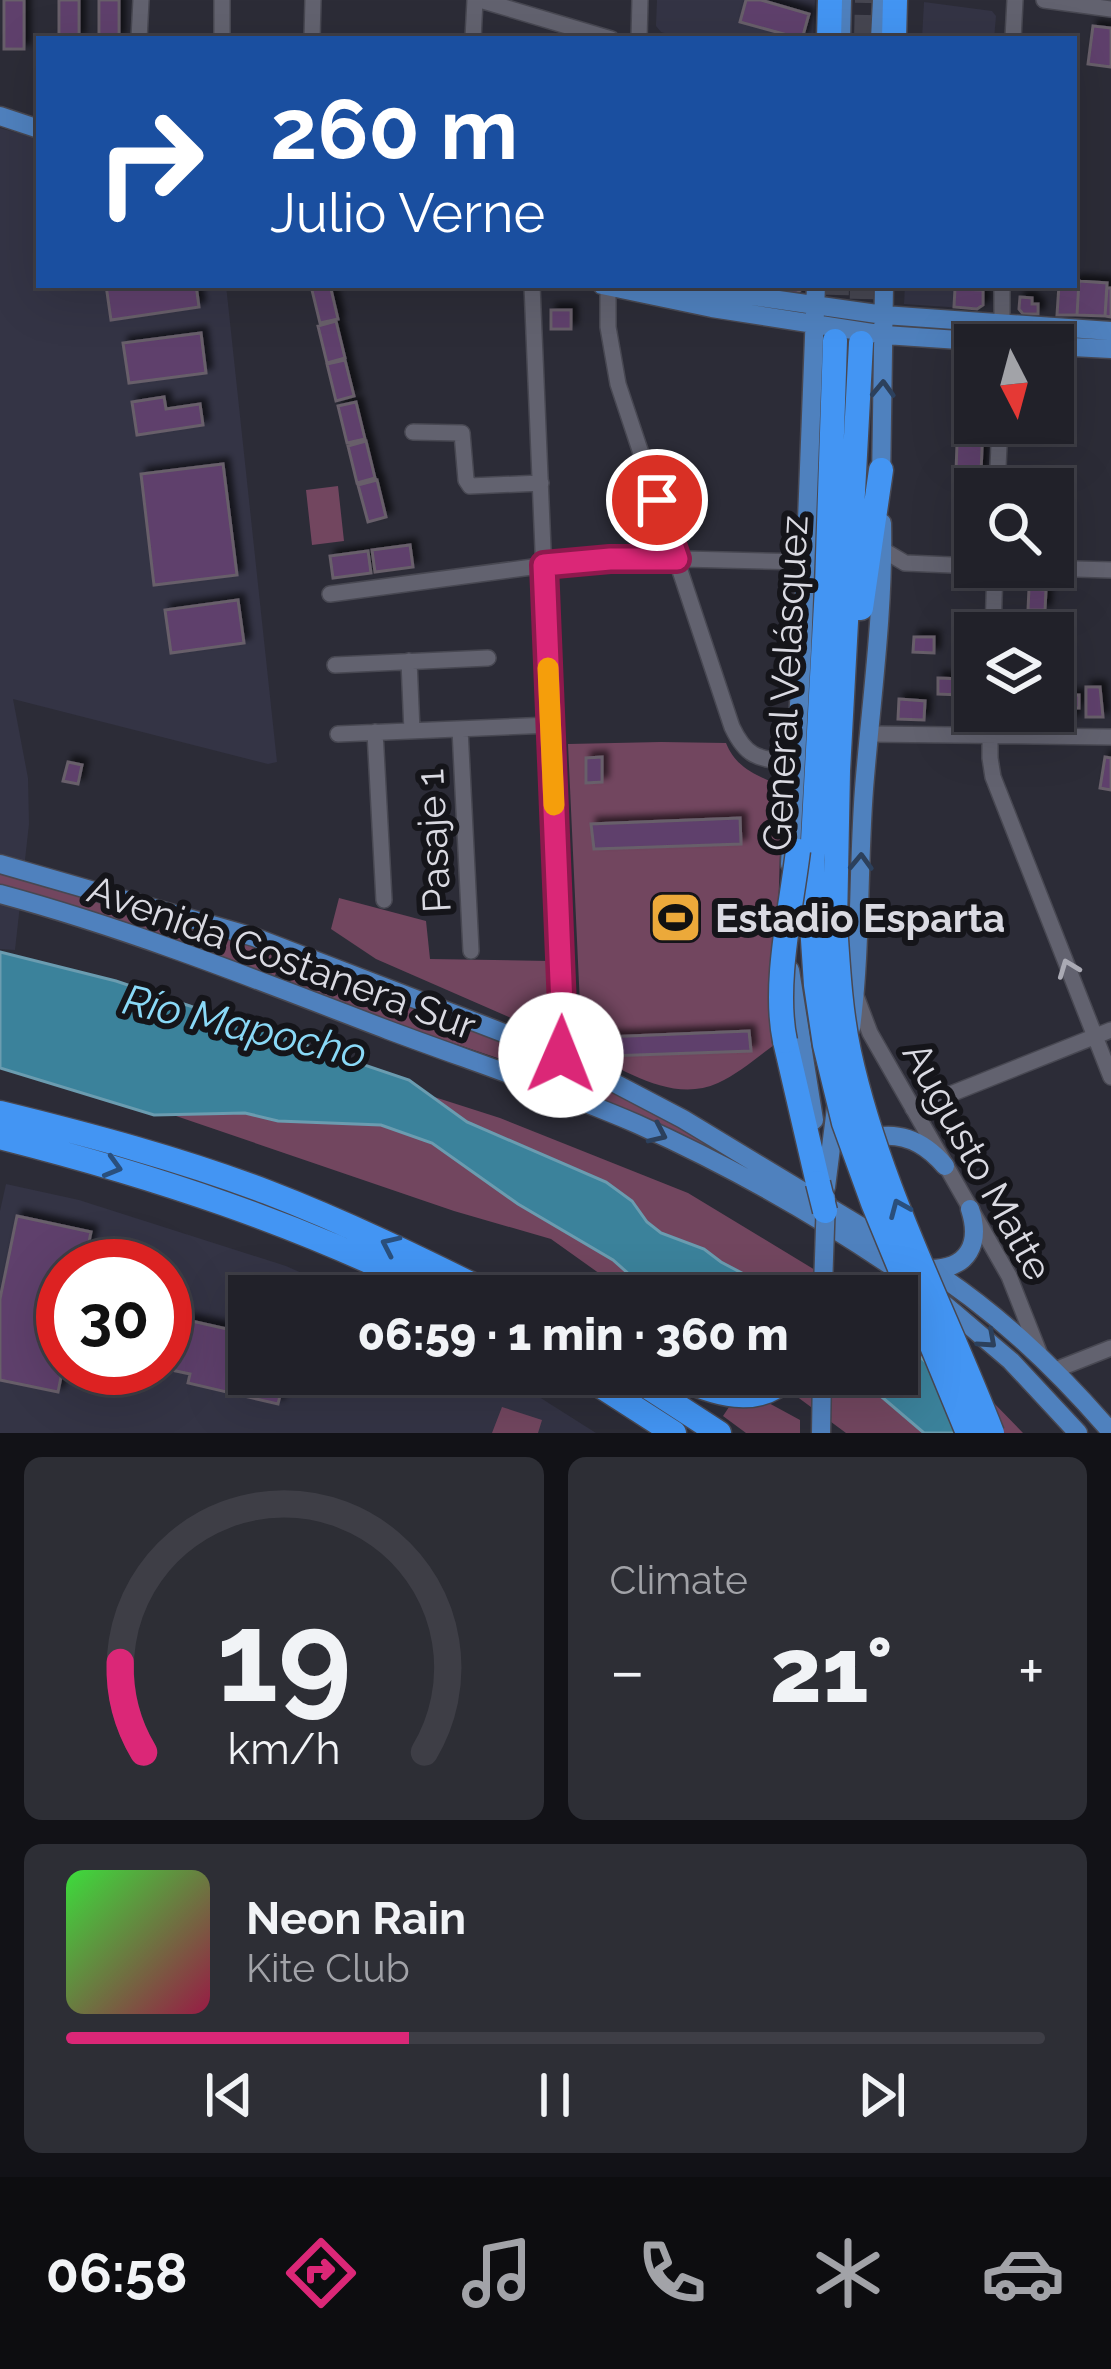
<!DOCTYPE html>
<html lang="en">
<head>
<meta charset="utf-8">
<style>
  :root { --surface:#212129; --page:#2d2e35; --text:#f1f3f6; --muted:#a2a3a8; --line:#3e3e46; --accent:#db2777 }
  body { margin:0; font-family:Raleway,sans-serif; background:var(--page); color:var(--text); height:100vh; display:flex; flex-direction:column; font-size:45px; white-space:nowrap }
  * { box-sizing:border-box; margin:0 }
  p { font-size:39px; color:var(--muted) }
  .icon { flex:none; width:66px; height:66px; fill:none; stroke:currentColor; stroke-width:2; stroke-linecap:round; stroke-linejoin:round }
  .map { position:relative; height:1433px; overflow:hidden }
  .details { display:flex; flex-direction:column; gap:24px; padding:24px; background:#121217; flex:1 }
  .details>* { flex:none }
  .hud { position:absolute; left:36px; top:36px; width:1041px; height:252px; border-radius:0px; box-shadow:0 12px 48px #0002,0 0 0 3px var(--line); background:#1a4fa0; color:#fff; overflow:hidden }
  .needle { width:78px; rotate:174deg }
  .fabs { position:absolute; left:954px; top:324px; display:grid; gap:24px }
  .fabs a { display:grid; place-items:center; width:120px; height:120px; border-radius:0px; background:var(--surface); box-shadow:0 12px 48px #0002,0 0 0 3px var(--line); font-size:60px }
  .speed { position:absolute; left:36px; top:1239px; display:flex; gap:24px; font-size:60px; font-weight:700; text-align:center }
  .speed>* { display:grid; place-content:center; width:156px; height:156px; border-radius:50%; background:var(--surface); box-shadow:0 12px 48px #0002,0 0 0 3px var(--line); line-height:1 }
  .speed .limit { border:18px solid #d22; background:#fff; color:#111 }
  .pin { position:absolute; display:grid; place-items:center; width:102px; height:102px; color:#fff; margin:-51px; border:6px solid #fff; border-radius:50%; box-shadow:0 3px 12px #0007 }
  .me { position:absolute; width:132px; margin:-66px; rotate:1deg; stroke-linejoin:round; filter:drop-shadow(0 0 9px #0008) }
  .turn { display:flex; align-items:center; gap:42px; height:252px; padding:0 36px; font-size:54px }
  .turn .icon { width:156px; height:156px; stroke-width:2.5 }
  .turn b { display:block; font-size:84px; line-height:102px }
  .big { font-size:90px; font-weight:800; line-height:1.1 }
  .details .card { flex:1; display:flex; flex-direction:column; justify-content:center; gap:18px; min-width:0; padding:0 42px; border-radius:18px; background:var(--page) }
  .details .dial { align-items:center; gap:0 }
  .dial svg { height:312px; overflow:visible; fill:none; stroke:var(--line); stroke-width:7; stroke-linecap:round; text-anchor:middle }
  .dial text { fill:var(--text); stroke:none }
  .song { display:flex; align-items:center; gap:36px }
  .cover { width:144px; height:144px; border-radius:18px; background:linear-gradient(135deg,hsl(120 70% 55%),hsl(340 70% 35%)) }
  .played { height:12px; border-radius:6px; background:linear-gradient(90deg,var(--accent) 35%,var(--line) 35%) }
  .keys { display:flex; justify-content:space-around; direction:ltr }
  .heat { display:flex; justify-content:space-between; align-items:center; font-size:66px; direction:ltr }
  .details .tiles { flex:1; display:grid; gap:24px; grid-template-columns:1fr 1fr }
  .card:last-child { grid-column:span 2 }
  .trip { position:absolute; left:228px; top:1275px; width:690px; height:120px; border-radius:0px; background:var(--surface); box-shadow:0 12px 48px #0002,0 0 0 3px var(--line); font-weight:800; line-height:120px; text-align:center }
  .dock { display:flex; height:192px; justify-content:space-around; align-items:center; background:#0d0d10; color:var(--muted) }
  .dock .icon { width:84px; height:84px }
  .dock .on { color:var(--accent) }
  .dock b { font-size:54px; color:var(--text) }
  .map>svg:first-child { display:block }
</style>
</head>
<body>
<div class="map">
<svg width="1111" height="1433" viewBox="0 0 1111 1433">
  <defs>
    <filter id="shadow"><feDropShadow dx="5.5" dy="-5.5" stdDeviation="3" flood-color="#0009"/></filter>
  </defs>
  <rect width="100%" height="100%" fill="#2c2c37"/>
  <path fill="#343445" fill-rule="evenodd" d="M657,0H815L813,39H684L661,32L656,26Z
    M924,2L992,11L996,16L994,39H922Z
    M0,128L39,139V285H226L277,762L268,764L13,699L28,778L29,824L15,950L0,949Z
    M905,285H983V305L977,309L904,304Z
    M6,1184L79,1200L286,1266L353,1296H249V1374H503L596,1433H0V1211ZM63,1266H165V1368H63Z"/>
  <path fill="#72465f" d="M338,486L344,541L312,545L306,490Z
    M661,742L726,743C737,770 758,775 782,787L774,1045C756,1058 738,1074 718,1083C672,1104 622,1069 582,1049L568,744Z
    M0,869L282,953L274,979L0,887Z
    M339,898L426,921L430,959L549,961L550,1035L376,959L331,929Z
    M0,958L500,1118L688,1193L858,1296H631L551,1239L454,1211L91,1087Z
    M303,967L318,971L548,1058L539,1063L518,1065L293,989L289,977L292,969Z
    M579,1068L793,1191L705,1145L560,1087Z
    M897,1320L989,1398L1023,1433H846L788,1390L762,1374H897Z
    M765,1401L800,1420V1433H746L723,1416L731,1404Z
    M502,1407L542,1420L538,1433H492Z"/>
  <path fill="#3b829b" stroke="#6b9cb0" stroke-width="3" d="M0,952L116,981L409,1080L467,1122L606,1182L632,1201L647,1222L661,1233L704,1249L721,1262L757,1281L820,1296H662L630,1275L613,1260L518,1204L432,1143L381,1125L278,1121L245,1113L154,1115L0,1068Z
    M897,1336L940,1375L992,1433H924L862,1380L850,1374H897Z"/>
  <path fill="#5e3f6c" stroke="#675f6a" stroke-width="3" filter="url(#shadow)" d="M4,0H24V49H4Z
    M59,0H79V39H59Z
    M99,0H119V39H99Z
    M746,0H761L809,14L802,39L740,22Z
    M1093,26L1111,28V67L1088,64Z
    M1074,281H1079L1077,315H1057L1059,285H1074Z
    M1079,281L1107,283L1105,316L1077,315Z
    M106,285H196L199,307L111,320Z
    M330,285L338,319L320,323L311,286Z
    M763,285H806L795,295L762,292Z
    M1107,288H1111V317L1105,316Z
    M955,289L983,290V305L977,309L954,307Z
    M1020,297L1032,298V304H1038V314H1023L1019,309Z
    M551,310H571V329H551Z
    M336,321L345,358L327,363L318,326Z
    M201,333L206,373L129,383L123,343Z
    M345,360L354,396L336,401L327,364Z
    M960,361L975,362V423H983L981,473L956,472Z
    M164,397L166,409L200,404L203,425L137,435L132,402Z
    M356,402L365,439L347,443L338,406Z
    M366,441L375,478L357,483L348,446Z
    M223,464L237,575L154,585L141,474Z
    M377,480L386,517L368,522L358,485Z
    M410,545L413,567L375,572L372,550Z
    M368,551L371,573L333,578L330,556Z
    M1029,589L1046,590L1045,610H1028Z
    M238,600L244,643L171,653L165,610Z
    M914,637H934V653L913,652Z
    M938,678L962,679L961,695L938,694Z
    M1086,687H1100L1103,717H1086Z
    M1059,695H1079V708H1074V720H1059Z
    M1053,696H1059V720L1044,719V711H1053Z
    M899,699L925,701L924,720L898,719Z
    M1009,711H1023V722H1008Z
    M602,757V782L586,783V758Z
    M1105,757L1111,758V790L1100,788Z
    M68,762L82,765L78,784L63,781Z
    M740,818L741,844L594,849L591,824Z
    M749,1031L751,1051L607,1056L606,1037Z
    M17,1216L91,1232L84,1266H63V1367L58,1392L0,1380V1299Z
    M165,1315L249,1334V1374H285L278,1404L188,1383L190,1374L162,1368H165Z"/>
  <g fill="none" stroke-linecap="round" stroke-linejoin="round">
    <path stroke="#464651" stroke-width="24" stroke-dasharray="24 12" stroke-linecap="butt" d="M866,39L867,0
      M836,331L837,285
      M861,335L862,285"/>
    <defs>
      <path id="minor" d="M480,0L611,39
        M1044,0L1111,9
        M139,39L141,0
        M222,39V0
        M312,39L313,0
        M473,39L475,0
        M639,39L640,0
        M1013,39L1015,0
        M532,285L563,1031L561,1055
        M608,286V327L618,384L732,727C748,761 761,758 795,763
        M1002,345V285
        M413,432L462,433L466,480L470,486L541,483
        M997,489L1000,423
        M883,550L905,563L975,566
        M1008,567L1111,570
        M330,594L577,561L643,558L806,562
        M993,633L995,567
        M409,661L412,731
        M335,665L488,658
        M990,711V758L993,777L1111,1077
        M460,729L471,951
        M375,732L384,900
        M338,734L551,725
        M869,734L1111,737
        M856,996L870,1033L1009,1276L1039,1352
        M913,1109L1111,1030
        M1055,1370L1111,1348"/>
      <path id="major" d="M841,39L842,0
        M880,39L882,0
        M0,116L39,129
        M602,285L712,308L885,335L1033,345
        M644,291L710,290L884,315L1111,331
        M1053,346L1111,349
        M881,483L884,285
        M0,864L254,937L561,1055L683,1119L890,1244
        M790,864L802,651L816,285
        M0,894C133,930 260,981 388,1030C471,1061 556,1089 637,1124C728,1165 817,1215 900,1272
        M790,970L814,1120
        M851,1028C861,949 858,869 864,789C871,701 884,612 882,523
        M515,1076C534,1074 550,1071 561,1055
        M862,1141C895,1128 923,1140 945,1166
        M826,1187L836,1108
        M919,1262C993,1308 1054,1366 1111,1432
        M930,1269C969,1269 981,1243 970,1209
        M937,1298L1011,1361L1078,1433
        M821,1433L822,1374"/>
      <path id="highway" d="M829,39L830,0
        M894,39L895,0
        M861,608L881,470
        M835,924L838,771L861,343
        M812,925V860L827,586L835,341
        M785,1041L818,1183
        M0,1113C90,1135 180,1159 267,1192C345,1222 421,1259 495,1296
        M0,1137C154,1176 300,1224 442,1296
        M582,1374L674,1433
        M628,1374L719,1433
        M670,1374C711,1391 756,1412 791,1374"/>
    </defs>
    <use href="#minor" stroke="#484852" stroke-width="18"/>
    <use href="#major" stroke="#484852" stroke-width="21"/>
    <use href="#highway" stroke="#484852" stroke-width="27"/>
    <use href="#minor" stroke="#62626f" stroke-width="15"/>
    <use href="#major" stroke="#4f81be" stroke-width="18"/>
    <use href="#highway" stroke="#4395f3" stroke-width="24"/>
    <defs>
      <path id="major-bridge" d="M823,1288L826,1198"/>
      <path id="highway-bridge" d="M835,924C838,967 840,1010 849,1052C878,1185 943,1307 992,1433
        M812,925L816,985L825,1045L844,1123L873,1203L968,1433
        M785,1041C773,985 791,909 798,851
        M818,1183L825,1211"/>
    </defs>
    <use href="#major-bridge" stroke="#484852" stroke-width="21" stroke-linecap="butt"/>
    <use href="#highway-bridge" stroke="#484852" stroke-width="27" stroke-linecap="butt"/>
    <use href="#major-bridge" stroke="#4f81be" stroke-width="18"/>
    <use href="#highway-bridge" stroke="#4395f3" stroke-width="24"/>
  </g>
  <defs><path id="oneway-chevron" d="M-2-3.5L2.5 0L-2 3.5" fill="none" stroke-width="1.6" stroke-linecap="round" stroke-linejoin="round" transform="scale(3)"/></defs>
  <g stroke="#2c405c">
    <use href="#oneway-chevron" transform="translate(883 389) rotate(-88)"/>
    <use href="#oneway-chevron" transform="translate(861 862) rotate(-88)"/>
    <use href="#oneway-chevron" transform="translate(658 1134) rotate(25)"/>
    <use href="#oneway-chevron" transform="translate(988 1340) rotate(42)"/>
  </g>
  <use stroke="#aaaab4" href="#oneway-chevron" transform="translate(1068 968) rotate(-111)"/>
  <g stroke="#2a4f7c">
    <use href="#oneway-chevron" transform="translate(113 1167) rotate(16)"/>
    <use href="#oneway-chevron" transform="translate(899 1208) rotate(-113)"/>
    <use href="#oneway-chevron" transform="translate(390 1245) rotate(-155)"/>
  </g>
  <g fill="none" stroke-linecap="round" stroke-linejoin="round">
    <defs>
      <path id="route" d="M561,1055L563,1031L544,565L610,559H677L657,500"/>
    </defs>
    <use href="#route" stroke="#8e194d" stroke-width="30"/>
    <use href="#route" stroke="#db2777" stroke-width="21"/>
    <path stroke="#f59e0b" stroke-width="21" d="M548,668L554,805"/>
  </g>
  <defs>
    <symbol id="stadium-square" viewBox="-11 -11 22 22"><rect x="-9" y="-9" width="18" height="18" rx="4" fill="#eca93a" stroke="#15151a"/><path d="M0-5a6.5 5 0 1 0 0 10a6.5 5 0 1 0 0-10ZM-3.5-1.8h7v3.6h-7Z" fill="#111"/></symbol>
  </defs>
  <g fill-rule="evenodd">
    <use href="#stadium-square" x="646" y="888" width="59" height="59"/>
  </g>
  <g text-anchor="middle" stroke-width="12" stroke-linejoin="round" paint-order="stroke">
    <g font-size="39" fill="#dadae2" stroke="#15151a">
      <text transform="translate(785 683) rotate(-87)" y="14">General Velásquez</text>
      <text transform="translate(433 841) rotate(-93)" y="14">Pasaje 1</text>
      <text transform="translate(282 957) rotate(20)" y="14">Avenida Costanera Sur</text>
      <text transform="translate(978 1161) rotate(61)" y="14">Augusto Matte</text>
    </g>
    <g font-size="39" font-weight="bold" fill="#dadae2" stroke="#15151a" text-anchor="start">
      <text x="715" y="932">Estadio Esparta</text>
    </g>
    <g font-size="42" font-style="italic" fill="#8ad9f7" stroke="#15151a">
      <text transform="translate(245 1026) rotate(13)" y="15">Río Mapocho</text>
    </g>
  </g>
</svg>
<div class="fabs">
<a><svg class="needle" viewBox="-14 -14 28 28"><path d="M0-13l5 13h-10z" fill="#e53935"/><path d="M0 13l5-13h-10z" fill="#a2a3a8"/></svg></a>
<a><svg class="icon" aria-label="search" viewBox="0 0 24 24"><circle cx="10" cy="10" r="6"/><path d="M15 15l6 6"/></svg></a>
<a><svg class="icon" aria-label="layers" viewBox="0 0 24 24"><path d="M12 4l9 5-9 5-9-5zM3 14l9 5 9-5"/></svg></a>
</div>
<div class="speed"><div class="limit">30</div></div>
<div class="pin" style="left:657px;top:500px;background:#d93025"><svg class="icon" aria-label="arrive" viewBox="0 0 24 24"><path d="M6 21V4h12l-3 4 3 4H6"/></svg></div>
<svg class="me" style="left:561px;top:1055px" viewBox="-20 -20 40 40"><circle r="19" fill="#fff"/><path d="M0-13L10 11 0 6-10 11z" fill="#db2777"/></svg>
<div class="trip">06:59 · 1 min · 360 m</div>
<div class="hud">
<div class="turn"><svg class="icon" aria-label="right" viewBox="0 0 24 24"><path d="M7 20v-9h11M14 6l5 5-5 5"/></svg><div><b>260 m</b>Julio Verne</div></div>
</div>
</div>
<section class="details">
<div class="tiles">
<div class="card dial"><svg viewBox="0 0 100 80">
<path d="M14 69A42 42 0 1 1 86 69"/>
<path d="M14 69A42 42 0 0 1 8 46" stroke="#db2777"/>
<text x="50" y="56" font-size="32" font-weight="700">19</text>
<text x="50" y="72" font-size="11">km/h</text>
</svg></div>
<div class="card"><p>Climate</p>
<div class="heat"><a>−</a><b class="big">21°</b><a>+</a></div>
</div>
<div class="card">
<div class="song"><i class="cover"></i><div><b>Neon Rain</b><p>Kite Club</p></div></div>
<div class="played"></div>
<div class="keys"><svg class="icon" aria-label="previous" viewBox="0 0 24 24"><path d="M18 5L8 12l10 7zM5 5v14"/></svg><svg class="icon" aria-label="pause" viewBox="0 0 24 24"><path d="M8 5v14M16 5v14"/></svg><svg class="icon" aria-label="next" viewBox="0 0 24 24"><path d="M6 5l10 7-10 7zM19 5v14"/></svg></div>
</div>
</div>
</section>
<nav class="dock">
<b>06:58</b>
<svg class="icon on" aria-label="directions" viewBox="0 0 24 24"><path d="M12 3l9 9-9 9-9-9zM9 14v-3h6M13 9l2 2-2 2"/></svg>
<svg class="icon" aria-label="music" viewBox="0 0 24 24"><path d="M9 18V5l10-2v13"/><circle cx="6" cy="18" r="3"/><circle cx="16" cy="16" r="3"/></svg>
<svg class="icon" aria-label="phone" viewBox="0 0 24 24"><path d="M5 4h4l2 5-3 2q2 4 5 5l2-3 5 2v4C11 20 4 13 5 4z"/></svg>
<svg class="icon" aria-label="climate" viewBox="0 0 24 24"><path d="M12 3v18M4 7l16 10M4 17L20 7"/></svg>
<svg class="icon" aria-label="car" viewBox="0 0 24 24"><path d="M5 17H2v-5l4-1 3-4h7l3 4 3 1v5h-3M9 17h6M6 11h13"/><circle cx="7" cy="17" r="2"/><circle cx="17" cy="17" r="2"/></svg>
</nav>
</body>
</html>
